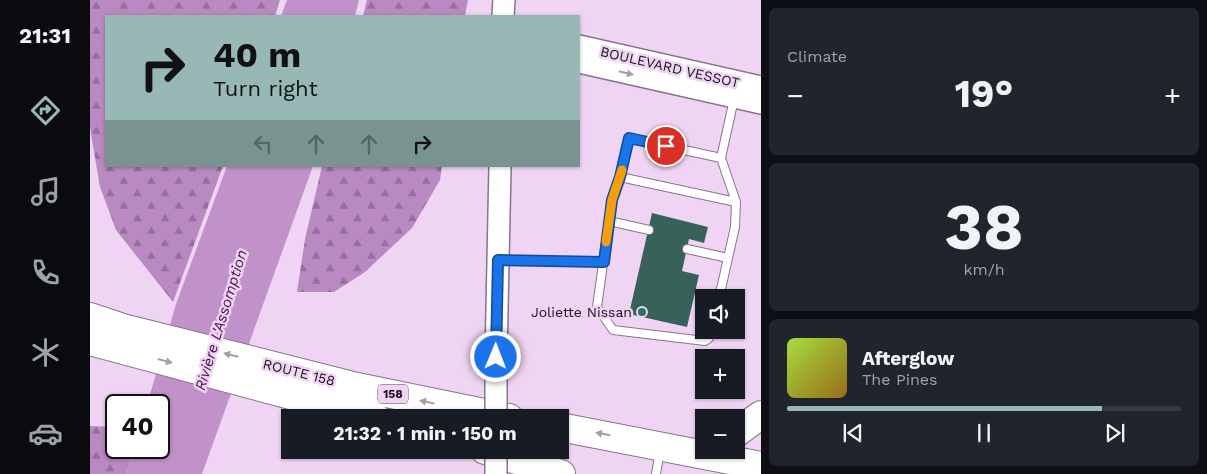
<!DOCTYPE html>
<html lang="en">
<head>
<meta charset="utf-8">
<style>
  :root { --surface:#171b24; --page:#20242c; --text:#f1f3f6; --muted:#9ea1a6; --line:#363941; --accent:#98b8b5 }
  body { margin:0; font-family:"Work Sans",sans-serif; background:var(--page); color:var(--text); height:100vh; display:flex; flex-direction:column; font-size:19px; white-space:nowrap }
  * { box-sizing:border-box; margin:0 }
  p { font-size:16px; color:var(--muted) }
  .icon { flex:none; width:28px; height:28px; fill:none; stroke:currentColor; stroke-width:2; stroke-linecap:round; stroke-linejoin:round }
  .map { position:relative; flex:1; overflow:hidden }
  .sheet { display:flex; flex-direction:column; gap:8px; padding:8px; background:#0d0f14; width:446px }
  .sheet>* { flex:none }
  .banner { position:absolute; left:15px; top:15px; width:475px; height:152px; border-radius:0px; box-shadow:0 1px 4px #0004; background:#98b8b5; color:#111; overflow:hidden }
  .tools { position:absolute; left:605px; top:289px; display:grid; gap:10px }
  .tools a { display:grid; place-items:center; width:50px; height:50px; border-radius:0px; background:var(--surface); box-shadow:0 1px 4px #0004; font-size:25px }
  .speed { position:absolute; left:15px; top:394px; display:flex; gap:10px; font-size:25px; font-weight:700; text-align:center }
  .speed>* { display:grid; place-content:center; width:65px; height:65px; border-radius:50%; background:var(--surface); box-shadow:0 1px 4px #0004; line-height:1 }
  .speed .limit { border:2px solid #111; border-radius:8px; background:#fff; color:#111 }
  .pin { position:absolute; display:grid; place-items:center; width:42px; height:42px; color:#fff; margin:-21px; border:2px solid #fff; border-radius:50%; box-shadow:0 1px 5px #0007 }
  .me { position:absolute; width:55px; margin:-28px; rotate:1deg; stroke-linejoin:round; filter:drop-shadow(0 0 4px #0008) }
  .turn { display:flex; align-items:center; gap:18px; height:105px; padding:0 25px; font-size:22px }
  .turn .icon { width:65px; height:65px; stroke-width:2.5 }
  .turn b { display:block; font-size:35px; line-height:42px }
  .lanes { display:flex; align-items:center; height:48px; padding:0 25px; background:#0003; justify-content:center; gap:25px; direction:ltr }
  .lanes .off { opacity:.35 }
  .big { font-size:38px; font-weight:700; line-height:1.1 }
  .sheet .tile { flex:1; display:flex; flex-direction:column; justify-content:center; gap:8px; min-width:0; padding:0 18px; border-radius:8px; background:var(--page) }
  .sheet .dial { align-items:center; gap:0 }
  .dial b { font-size:65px; line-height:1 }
  .song { display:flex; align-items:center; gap:15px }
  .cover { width:60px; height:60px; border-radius:8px; background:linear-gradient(135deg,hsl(80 70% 55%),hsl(40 70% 35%)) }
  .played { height:5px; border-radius:2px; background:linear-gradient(90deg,var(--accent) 80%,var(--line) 80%) }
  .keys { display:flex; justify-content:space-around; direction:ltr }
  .heat { display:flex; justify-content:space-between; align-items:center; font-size:28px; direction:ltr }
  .trip { position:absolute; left:191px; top:409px; width:288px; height:50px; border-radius:0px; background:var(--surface); box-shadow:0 1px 4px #0004; font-weight:700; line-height:50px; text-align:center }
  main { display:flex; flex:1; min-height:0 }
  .tab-bar { display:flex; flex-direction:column; width:90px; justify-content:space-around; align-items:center; background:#090b0e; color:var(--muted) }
  .tab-bar .icon { width:35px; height:35px }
  .tab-bar .on { color:var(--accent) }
  .tab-bar b { font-size:22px; color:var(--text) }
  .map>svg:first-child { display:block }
</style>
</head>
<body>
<main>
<nav class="tab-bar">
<b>21:31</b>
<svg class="icon on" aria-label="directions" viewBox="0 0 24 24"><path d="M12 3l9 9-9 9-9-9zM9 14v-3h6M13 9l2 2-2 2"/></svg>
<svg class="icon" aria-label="music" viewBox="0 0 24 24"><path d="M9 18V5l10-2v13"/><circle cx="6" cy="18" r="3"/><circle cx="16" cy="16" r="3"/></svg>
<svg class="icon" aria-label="phone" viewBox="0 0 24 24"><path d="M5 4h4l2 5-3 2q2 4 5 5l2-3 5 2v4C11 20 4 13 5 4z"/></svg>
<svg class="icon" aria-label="climate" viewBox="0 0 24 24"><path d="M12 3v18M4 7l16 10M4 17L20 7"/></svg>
<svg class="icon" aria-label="car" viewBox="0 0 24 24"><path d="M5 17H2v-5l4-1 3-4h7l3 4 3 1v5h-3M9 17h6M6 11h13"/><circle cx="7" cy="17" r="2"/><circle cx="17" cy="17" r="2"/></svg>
</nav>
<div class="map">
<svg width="671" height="474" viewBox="0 0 671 474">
  <defs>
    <pattern id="forest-firs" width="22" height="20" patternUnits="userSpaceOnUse" patternTransform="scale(1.25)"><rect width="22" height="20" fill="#b98ac1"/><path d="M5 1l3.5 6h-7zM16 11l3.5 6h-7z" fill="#966f9c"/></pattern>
  </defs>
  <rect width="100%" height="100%" fill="#efd5f3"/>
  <path fill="url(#forest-firs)" d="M0,0H190L185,16H16V166H133L83,302L26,230L10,187L0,128Z
    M277,0H378L375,16H273Z
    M232,166H352L350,180L322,228L275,272L244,292H207L215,239Z
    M0,426L26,427V448H44L36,474H0Z"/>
  <path fill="#c192c9" d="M197,0H269L265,16H191Z
    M137,166H223L112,474H36L44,448H69V405H57L86,304Z"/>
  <path fill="#386159" d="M562,213L618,227L614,243L599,239L592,271L609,275L597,327L539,314Z"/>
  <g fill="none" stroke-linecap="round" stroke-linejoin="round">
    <defs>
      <path id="lane" d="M631,158L539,138L530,177L646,202L631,158L644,99
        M530,177L522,200L507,307L523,330L615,341L619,338L621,330
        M519,221L559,230
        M597,249L638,258
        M408,260L514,262
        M629,298L645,227L646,202
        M566,474L570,450"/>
      <path id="secondary" d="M413,16L414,0
        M489,46L671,87
        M489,62L671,103
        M406,357L410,166"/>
      <path id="highway" d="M0,317L33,328L267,387L419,418
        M0,341L286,418
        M470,427L671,466
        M646,433L671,415
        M395,450L471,474"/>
    </defs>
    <use href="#lane" stroke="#89728d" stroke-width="10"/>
    <use href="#secondary" stroke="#89728d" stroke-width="24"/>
    <use href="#highway" stroke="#89728d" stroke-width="30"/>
    <use href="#lane" stroke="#fff" stroke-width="8"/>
    <use href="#secondary" stroke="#fff" stroke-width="21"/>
    <use href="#highway" stroke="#fff" stroke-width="28"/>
    <defs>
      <path id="secondary-bridge" d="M406,418V357
        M406,474V450"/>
    </defs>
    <use href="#secondary-bridge" stroke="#89728d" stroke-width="24" stroke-linecap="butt"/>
    <use href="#secondary-bridge" stroke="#fff" stroke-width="21"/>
  </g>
  <defs><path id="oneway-solid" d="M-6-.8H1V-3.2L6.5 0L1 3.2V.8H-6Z" transform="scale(1.25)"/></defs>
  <g fill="#a39fa4">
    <use href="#oneway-solid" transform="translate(536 73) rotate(13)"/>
    <use href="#oneway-solid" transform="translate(141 355) rotate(-166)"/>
    <use href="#oneway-solid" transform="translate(75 361) rotate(15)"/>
    <use href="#oneway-solid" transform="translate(337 402) rotate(-168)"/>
    <use href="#oneway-solid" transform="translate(513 434) rotate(-170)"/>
  </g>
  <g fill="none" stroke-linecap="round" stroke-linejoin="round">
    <defs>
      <path id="route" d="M406,357L408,260L514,262L522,200L530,177L539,138L576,146"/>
    </defs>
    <use href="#route" stroke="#114b97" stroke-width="12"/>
    <use href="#route" stroke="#1a73e8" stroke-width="9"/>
    <path stroke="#f59e0b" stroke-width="9" d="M516,242L522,200L532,170"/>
  </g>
  <circle fill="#2b7165" stroke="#efd5f3" stroke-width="2" cx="552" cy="312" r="5"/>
  <g text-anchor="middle" stroke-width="5" stroke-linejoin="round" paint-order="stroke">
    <rect fill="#efd5f3" stroke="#594b5c" stroke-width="1" x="288" y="384.5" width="30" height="19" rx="4"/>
    <g font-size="12" font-weight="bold" fill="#19101b">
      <text x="303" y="398">158</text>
    </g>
    <g font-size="14" fill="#19101b" stroke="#efd5f3">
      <text transform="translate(580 67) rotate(13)" y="5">BOULEVARD VESSOT</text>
      <text transform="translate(209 372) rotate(14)" y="5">ROUTE 158</text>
    </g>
    <g font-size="14" fill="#19101b" stroke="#efd5f3" text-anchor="end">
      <text x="542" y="317">Joliette Nissan</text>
    </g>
    <g font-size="15" font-style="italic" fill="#4a0f54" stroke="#efd5f3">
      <text transform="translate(131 320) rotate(-73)" y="5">Rivière L'Assomption</text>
    </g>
  </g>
</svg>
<div class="tools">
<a><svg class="icon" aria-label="sound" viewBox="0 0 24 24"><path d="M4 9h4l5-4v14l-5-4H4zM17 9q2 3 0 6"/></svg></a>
<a>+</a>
<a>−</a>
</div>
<div class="speed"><div class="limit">40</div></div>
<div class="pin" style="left:576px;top:146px;background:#d93025"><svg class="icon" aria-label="arrive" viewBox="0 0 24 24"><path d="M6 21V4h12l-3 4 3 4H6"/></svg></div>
<svg class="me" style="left:406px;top:357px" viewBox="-20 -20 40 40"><circle r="17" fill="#1a73e8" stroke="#fff" stroke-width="3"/><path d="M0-11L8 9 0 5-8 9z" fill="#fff"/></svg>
<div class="trip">21:32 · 1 min · 150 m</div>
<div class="banner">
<div class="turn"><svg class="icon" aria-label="right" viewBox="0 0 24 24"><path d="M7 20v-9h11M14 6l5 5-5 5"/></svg><div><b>40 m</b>Turn right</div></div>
<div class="lanes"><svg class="icon off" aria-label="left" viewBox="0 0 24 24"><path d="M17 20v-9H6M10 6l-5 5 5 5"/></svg><svg class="icon off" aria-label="ahead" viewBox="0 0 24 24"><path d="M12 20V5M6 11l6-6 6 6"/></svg><svg class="icon off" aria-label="ahead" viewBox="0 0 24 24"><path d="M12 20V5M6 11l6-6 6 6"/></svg><svg class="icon" aria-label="right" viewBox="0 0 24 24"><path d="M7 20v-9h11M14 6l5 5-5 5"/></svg></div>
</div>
</div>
<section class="sheet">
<div class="tile"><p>Climate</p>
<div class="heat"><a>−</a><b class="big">19°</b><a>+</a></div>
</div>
<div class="tile dial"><b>38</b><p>km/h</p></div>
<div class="tile">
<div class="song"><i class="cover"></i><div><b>Afterglow</b><p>The Pines</p></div></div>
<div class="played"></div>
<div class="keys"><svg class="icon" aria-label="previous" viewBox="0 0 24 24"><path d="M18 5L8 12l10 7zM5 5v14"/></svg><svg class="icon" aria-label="pause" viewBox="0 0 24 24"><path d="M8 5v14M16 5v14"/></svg><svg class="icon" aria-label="next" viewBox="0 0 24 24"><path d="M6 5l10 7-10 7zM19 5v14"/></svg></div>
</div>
</section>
</main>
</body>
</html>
